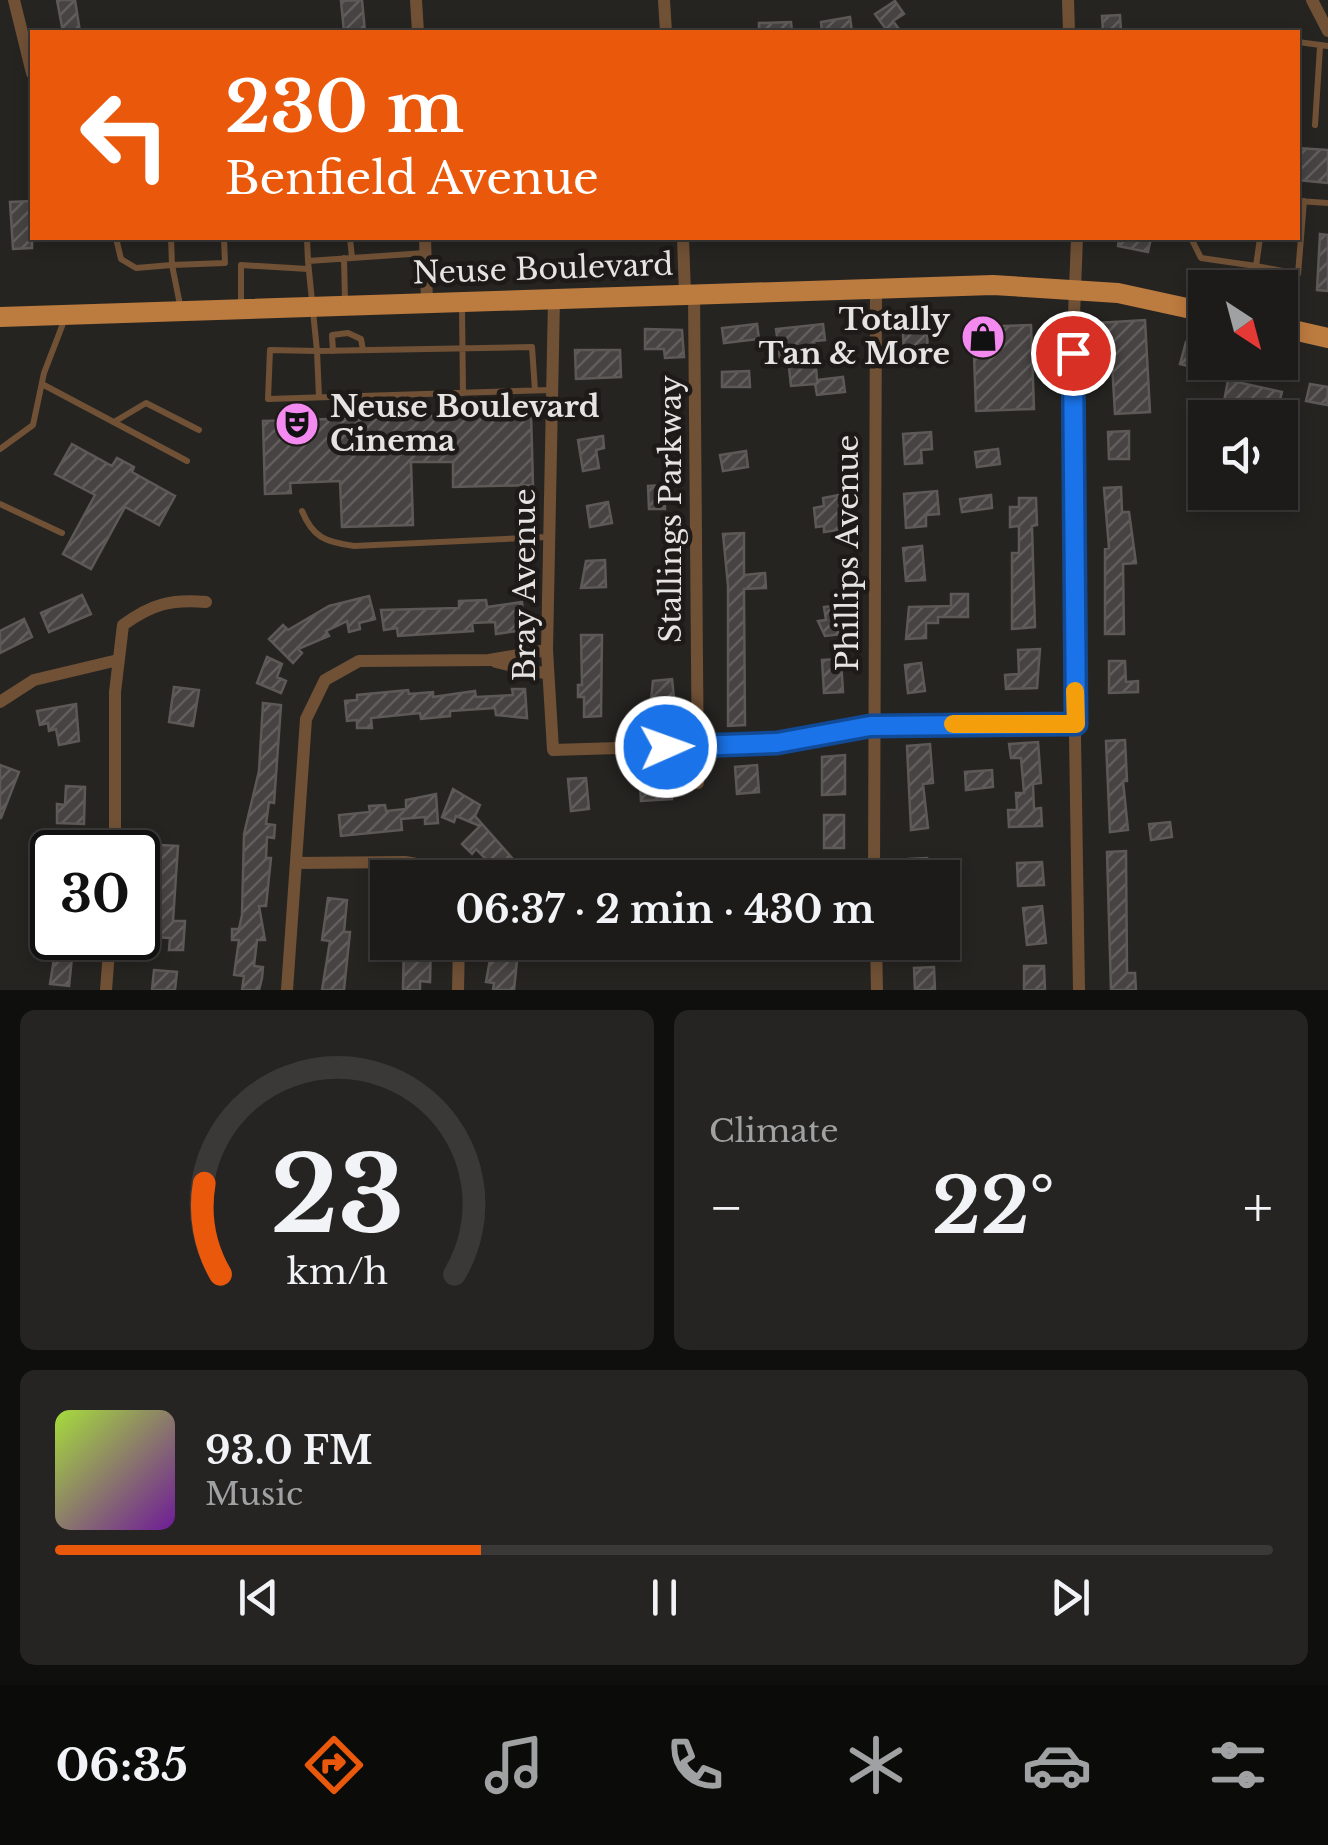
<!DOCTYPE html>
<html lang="en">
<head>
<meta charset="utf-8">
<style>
  :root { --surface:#1c1b19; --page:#252422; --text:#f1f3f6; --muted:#a0a1a2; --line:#3a3938; --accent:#ea580c }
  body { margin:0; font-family:"Libre Baskerville",serif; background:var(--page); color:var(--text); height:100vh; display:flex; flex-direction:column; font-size:38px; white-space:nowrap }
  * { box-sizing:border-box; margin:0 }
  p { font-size:32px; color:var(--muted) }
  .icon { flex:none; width:55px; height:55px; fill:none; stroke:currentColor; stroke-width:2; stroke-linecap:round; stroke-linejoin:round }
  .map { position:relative; height:990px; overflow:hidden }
  .panel { display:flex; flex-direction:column; gap:20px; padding:20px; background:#0f0f0e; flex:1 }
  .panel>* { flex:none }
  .banner { position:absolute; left:30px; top:30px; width:1270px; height:210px; border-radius:0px; box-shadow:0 5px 15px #0003,0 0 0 2px var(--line); background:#ea580c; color:#fff; overflow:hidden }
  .needle { width:65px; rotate:144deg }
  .fabs { position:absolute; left:1188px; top:270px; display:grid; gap:20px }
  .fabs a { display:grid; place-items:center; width:110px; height:110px; border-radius:0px; background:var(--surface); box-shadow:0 5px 15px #0003,0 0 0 2px var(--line); font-size:50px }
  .speed { position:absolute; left:30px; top:830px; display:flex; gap:20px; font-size:50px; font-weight:700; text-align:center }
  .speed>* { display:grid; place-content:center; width:130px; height:130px; border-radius:50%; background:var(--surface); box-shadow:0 5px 15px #0003,0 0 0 2px var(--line); line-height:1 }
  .speed .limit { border:5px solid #111; border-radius:15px; background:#fff; color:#111 }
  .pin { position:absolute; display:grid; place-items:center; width:85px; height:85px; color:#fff; margin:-42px; border:5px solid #fff; border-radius:50%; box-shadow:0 2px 10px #0007 }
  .me { position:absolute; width:110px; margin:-55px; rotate:88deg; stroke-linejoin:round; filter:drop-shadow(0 0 8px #0008) }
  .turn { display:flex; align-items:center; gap:35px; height:210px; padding:0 30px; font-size:45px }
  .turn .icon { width:130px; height:130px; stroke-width:2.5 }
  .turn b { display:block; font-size:70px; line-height:85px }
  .big { font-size:75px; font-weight:700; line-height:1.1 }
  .panel .widget { flex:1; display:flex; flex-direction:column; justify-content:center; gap:15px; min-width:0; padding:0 35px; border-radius:15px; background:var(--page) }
  .panel .dial { align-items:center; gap:0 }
  .dial svg { height:260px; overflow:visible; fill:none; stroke:var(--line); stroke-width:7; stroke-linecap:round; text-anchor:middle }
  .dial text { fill:var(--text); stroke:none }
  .song { display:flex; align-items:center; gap:30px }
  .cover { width:120px; height:120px; border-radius:15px; background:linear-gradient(135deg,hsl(80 70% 55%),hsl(280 70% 35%)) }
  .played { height:10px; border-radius:5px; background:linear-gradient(90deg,var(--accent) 35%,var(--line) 35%) }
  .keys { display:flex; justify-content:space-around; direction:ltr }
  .heat { display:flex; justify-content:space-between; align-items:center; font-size:55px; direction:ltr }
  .panel .tiles { flex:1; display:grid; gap:20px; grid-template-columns:1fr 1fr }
  .widget:last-child { grid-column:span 2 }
  .trip { position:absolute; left:370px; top:860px; width:590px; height:100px; border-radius:0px; background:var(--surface); box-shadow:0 5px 15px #0003,0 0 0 2px var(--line); font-weight:700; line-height:100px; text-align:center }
  .menu { display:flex; height:160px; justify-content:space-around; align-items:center; background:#0b0b0a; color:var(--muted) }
  .menu .icon { width:70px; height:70px }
  .menu .current { color:var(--accent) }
  .menu b { font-size:45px; color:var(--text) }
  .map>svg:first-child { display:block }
</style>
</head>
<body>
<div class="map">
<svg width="1328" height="990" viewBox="0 0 1328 990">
  <defs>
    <pattern id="building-hatch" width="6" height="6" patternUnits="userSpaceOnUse" patternTransform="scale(2.5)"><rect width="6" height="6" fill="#474342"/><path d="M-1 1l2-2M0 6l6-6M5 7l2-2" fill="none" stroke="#615e5d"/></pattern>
  </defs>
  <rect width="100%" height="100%" fill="#262421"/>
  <path fill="url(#building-hatch)" stroke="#5c5957" stroke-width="2.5" d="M57,0H75L80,32H63Z
    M362,0L365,32H344L341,1Z
    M895,1L904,14L893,21L901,32H888L875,14Z
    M1120,15L1121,32H1103L1102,16Z
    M850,17L852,32H822L821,22Z
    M791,22L792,32H759V23Z
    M1298,148L1328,150V183L1298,180Z
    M32,201V248L13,249L10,202Z
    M1320,234L1328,235V291L1317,290Z
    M1119,238H1151L1148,252L1118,246Z
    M1145,320L1150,412L1115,414L1112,363L1099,364L1097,323Z
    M757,324L759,339L724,343L722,328Z
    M823,324L825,340L814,341L817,380L843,377L845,392L817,395L815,384L791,386L788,358L780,359L776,329Z
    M1031,325L1034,409L976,411L973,327Z
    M927,326L928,364L904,365L903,328Z
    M645,329L682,330L684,357L665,358L664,349H645Z
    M1186,342L1205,346V370L1180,364Z
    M575,350H620L621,377L576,379Z
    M749,371L750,387H722V372Z
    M1228,380L1282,392L1275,418H1221Z
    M1310,384L1328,387L1327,405L1306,401Z
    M531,413L533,485L453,487V462H411L413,525L342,527L340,481L290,483L291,493L265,494L263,421Z
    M1129,431V459H1109L1108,432Z
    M931,432L932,449L921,450L922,463L905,464L903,434Z
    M603,436L604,448L596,450L599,468L583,471L578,440Z
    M72,444L112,466L117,458L134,467L132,472L175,496L159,525L125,507L91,569L63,554L95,495L55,474Z
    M998,449L1000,464L977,467L975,452Z
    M746,451L748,467L723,471L720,455Z
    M664,485L665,509H649L648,486Z
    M1121,487L1122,512H1129L1136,563L1123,564L1124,634H1105V549L1109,548L1104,488Z
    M937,491L939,514L926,515V526L906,528L904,494Z
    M839,495L844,529L824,532V526L816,527L814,508L824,506L823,498Z
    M991,495L992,508L962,512L960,499Z
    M1019,498H1036L1037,525L1032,526L1035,627L1012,629V553H1019V526L1010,527V507H1019Z
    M608,502L612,523L590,527L587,506Z
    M744,533V575L765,573L766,588L744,589L745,725L728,726V586L723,534Z
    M922,546L925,580L906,581L903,548Z
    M605,560L606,587L581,588L586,561Z
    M951,594H968V617H938V623H926V638L906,639L909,607L951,606Z
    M82,595L91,614L49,632L41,613Z
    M369,596L375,619L359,623L360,629L349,632L347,621L326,631L329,636L298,649L302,653L293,663L269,639L283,625L288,630L329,606Z
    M486,600L487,607L522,602L525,630L496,634L495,622L472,623L473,631L398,636L397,628L384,630L381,610L459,608V601Z
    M840,605L844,634L825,636L818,621L826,620L824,607Z
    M24,619L32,637L0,653V631Z
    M581,635H602L601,716L584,717V697H578V685H582Z
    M1040,649L1037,688L1006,689L1005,675L1019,674L1018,650Z
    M267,657L282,664L277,677L286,681L281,693L257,683Z
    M841,659L843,692L824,693L822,660Z
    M1109,661H1125L1126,682L1138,681V692L1109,693Z
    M921,663L925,691L908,693L905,665Z
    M672,679L674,698L651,700L653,681Z
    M174,687L199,690L193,726L169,722Z
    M512,689H525L527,718L496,715L495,708L450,711V716L421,719L420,713L371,718L372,728H357V720L347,721L345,701L357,700V695L408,690L409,694L433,692V697L475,691L476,697L496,696L513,695Z
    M263,703L281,705L274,803L269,802L266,824L275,825L274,838L267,837L266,858H271L266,906H259L265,940H257L254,966L263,967L262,978L259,990H242L244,976L234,975L239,940H232V929H239L242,915L244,834L259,771Z
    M76,704L79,741L59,745L56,729L49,731L48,723L40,725L37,711Z
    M1125,740L1127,781H1123L1128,830L1110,832L1106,741Z
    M1038,742L1041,783L1033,784L1034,809L1041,808L1042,826L1009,827L1008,810H1017L1016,793H1024L1021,758H1011L1009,744Z
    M930,744L933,783L923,784L928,828L911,830L907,746Z
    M845,755V794L822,795V757Z
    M0,765L19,772L1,818H0Z
    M757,765L759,792L737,794L735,767Z
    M992,770L993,787L966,790L965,772Z
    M586,778L589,809L571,811L568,779Z
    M671,782L672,799L641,801L640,784Z
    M66,786L85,787L84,824L57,823V804L65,805Z
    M453,789L480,805L475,816L512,858L520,878H490L487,869L493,866L476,849L472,854L462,844L480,826L456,816L454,822L442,817Z
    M436,794L438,823L425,824V817L401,819L402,830L341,836L339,815L370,812L369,806L385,805L386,811L406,809V800Z
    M824,815H844V848H824Z
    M1170,822L1172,837L1151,840L1149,824Z
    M160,845L178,846L173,921H185L183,950H169L170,938L153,937Z
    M1126,851L1127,973H1135L1136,990H1111L1107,852Z
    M927,858V878H909V859Z
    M1042,862L1044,885L1018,886L1017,863Z
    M328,898L347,900L344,932H350L344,990H322L330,941L322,940Z
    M1042,906L1046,943L1027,945L1023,908Z
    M404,942H431L430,982L420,981V990H403Z
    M493,942H514V950L518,951L514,990H493L494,983L486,982Z
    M56,946L73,948L69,986L50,984Z
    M1024,966H1044L1045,990H1024Z
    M934,967L935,990H915L914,968Z
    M154,970L177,972L175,990H152Z"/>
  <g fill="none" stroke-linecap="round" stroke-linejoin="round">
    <path stroke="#705136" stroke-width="6" d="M1241,32H1255
      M1298,42L1328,46
      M1315,125L1320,47
      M1298,201L1328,203
      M116,238L121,259L136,268L172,265L171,238
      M307,238L308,261
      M350,238L352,258
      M1191,238L1201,258L1256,266
      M1260,238L1256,266L1298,274L1304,201
      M425,253L308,261L317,351L270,350L268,399L551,390
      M344,258L345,302
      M1280,292L1286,271
      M241,307V265L308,269
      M462,308L463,393
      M181,310L172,265L225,263L224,238
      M333,351L332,335L348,333L361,339L363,350
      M42,384L187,461
      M319,397L317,351L532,347L535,390
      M114,422L146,403L199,430
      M0,449L33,425L44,373L64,321
      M0,504L62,533
      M302,511C313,538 326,542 354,546L548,537"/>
    <path stroke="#705136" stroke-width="12" d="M14,0L32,73
      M416,0L418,32
      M664,0L666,32
      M1068,0L1069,32
      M1312,0L1328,31
      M425,238L427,302
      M683,238L685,294
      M1077,238L1070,418L1079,990
      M694,294L698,783
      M554,299L547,650L553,750L777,743L870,726L1076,723
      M496,662L548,674
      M0,702L34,680L118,660
      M115,852V692L123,625C152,604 171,599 206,602
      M296,863L405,862L422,865L441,878
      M874,878L876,289
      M876,942L877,990
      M106,990L110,938
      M287,990L306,719L325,680L359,661L489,660L547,650
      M458,990L459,942"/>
    <path stroke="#bc7b3f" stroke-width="20" d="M0,317L993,285L1118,293L1205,312
      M1280,327L1328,338"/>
  </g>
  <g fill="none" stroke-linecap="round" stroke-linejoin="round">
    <defs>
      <path id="route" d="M666,747L777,743L870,726L1076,724L1073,353"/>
    </defs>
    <use href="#route" stroke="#114b97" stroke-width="25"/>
    <use href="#route" stroke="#1a73e8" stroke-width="18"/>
    <path stroke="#f59e0b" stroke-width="18" d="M953,724H1076L1075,691"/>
  </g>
  <defs>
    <symbol id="shop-disc" viewBox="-11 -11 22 22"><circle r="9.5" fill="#f489f0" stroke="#1d1a18"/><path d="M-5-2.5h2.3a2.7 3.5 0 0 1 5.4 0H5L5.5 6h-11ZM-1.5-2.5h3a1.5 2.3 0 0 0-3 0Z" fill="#111"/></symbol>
    <symbol id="theatre-disc" viewBox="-11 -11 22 22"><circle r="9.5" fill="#f489f0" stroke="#1d1a18"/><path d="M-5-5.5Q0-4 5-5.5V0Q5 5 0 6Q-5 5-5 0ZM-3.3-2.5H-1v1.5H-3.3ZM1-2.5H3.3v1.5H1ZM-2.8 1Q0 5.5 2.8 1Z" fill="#111"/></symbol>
  </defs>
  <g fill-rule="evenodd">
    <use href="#shop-disc" x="958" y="312" width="50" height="50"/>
    <use href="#theatre-disc" x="272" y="399" width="50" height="50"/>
  </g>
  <g text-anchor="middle" stroke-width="9" stroke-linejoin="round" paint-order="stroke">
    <g font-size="30" fill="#e5e4e2" stroke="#1d1a18">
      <text transform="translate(543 269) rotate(-2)" y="10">Neuse Boulevard</text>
      <text transform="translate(671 509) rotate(-90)" y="10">Stallings Parkway</text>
      <text transform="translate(848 553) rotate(-90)" y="10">Phillips Avenue</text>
      <text transform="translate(525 585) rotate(-90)" y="10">Bray Avenue</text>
    </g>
    <g font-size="30" font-weight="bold" fill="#e5e4e2" stroke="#1d1a18" text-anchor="end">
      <text x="950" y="330">Totally<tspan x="950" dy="34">Tan &amp; More</tspan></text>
      <text x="330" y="417" text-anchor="start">Neuse Boulevard<tspan x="330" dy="34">Cinema</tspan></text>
    </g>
  </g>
</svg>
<div class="fabs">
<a><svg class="needle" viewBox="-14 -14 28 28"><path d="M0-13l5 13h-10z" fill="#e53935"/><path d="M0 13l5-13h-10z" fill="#a0a1a2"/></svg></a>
<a><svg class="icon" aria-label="sound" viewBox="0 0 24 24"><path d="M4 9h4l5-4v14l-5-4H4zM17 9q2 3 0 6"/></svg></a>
</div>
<div class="speed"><div class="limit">30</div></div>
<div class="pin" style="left:1073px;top:353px;background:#d93025"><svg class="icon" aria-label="arrive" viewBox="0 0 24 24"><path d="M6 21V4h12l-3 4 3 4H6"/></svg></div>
<svg class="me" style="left:666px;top:747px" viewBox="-20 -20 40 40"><circle r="17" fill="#1a73e8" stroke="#fff" stroke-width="3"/><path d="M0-11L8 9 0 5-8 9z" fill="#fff"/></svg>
<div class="trip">06:37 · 2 min · 430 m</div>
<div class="banner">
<div class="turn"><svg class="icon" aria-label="left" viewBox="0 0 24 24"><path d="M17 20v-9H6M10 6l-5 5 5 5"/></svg><div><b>230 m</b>Benfield Avenue</div></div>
</div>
</div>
<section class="panel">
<div class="tiles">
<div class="widget dial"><svg viewBox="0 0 100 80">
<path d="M14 69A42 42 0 1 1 86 69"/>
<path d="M14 69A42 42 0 0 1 9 41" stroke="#ea580c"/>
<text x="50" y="56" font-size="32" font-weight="700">23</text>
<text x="50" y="72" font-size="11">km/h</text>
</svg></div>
<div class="widget"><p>Climate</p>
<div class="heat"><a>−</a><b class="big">22°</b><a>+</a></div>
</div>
<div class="widget">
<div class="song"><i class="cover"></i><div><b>93.0 FM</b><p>Music</p></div></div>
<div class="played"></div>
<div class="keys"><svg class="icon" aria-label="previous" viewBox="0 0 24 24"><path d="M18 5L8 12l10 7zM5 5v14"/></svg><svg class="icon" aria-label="pause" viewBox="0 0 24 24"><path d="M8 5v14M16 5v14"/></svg><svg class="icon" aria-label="next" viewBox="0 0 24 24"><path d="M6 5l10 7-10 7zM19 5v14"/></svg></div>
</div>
</div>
</section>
<nav class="menu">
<b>06:35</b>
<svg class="icon current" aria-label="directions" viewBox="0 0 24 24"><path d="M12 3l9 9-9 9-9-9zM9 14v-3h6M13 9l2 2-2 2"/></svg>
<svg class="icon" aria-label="music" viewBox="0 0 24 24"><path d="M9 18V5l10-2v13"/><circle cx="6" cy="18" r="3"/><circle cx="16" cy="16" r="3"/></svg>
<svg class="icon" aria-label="phone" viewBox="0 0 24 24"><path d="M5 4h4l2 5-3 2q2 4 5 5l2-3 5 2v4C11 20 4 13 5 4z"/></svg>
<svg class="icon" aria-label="climate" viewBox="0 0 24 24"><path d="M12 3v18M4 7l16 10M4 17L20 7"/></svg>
<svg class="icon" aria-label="car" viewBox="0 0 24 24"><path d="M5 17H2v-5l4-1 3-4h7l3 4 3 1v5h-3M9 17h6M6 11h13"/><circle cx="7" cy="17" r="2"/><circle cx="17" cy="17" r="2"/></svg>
<svg class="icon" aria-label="filters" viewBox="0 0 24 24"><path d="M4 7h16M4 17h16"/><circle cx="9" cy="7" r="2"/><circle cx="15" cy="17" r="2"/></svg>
</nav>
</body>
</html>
